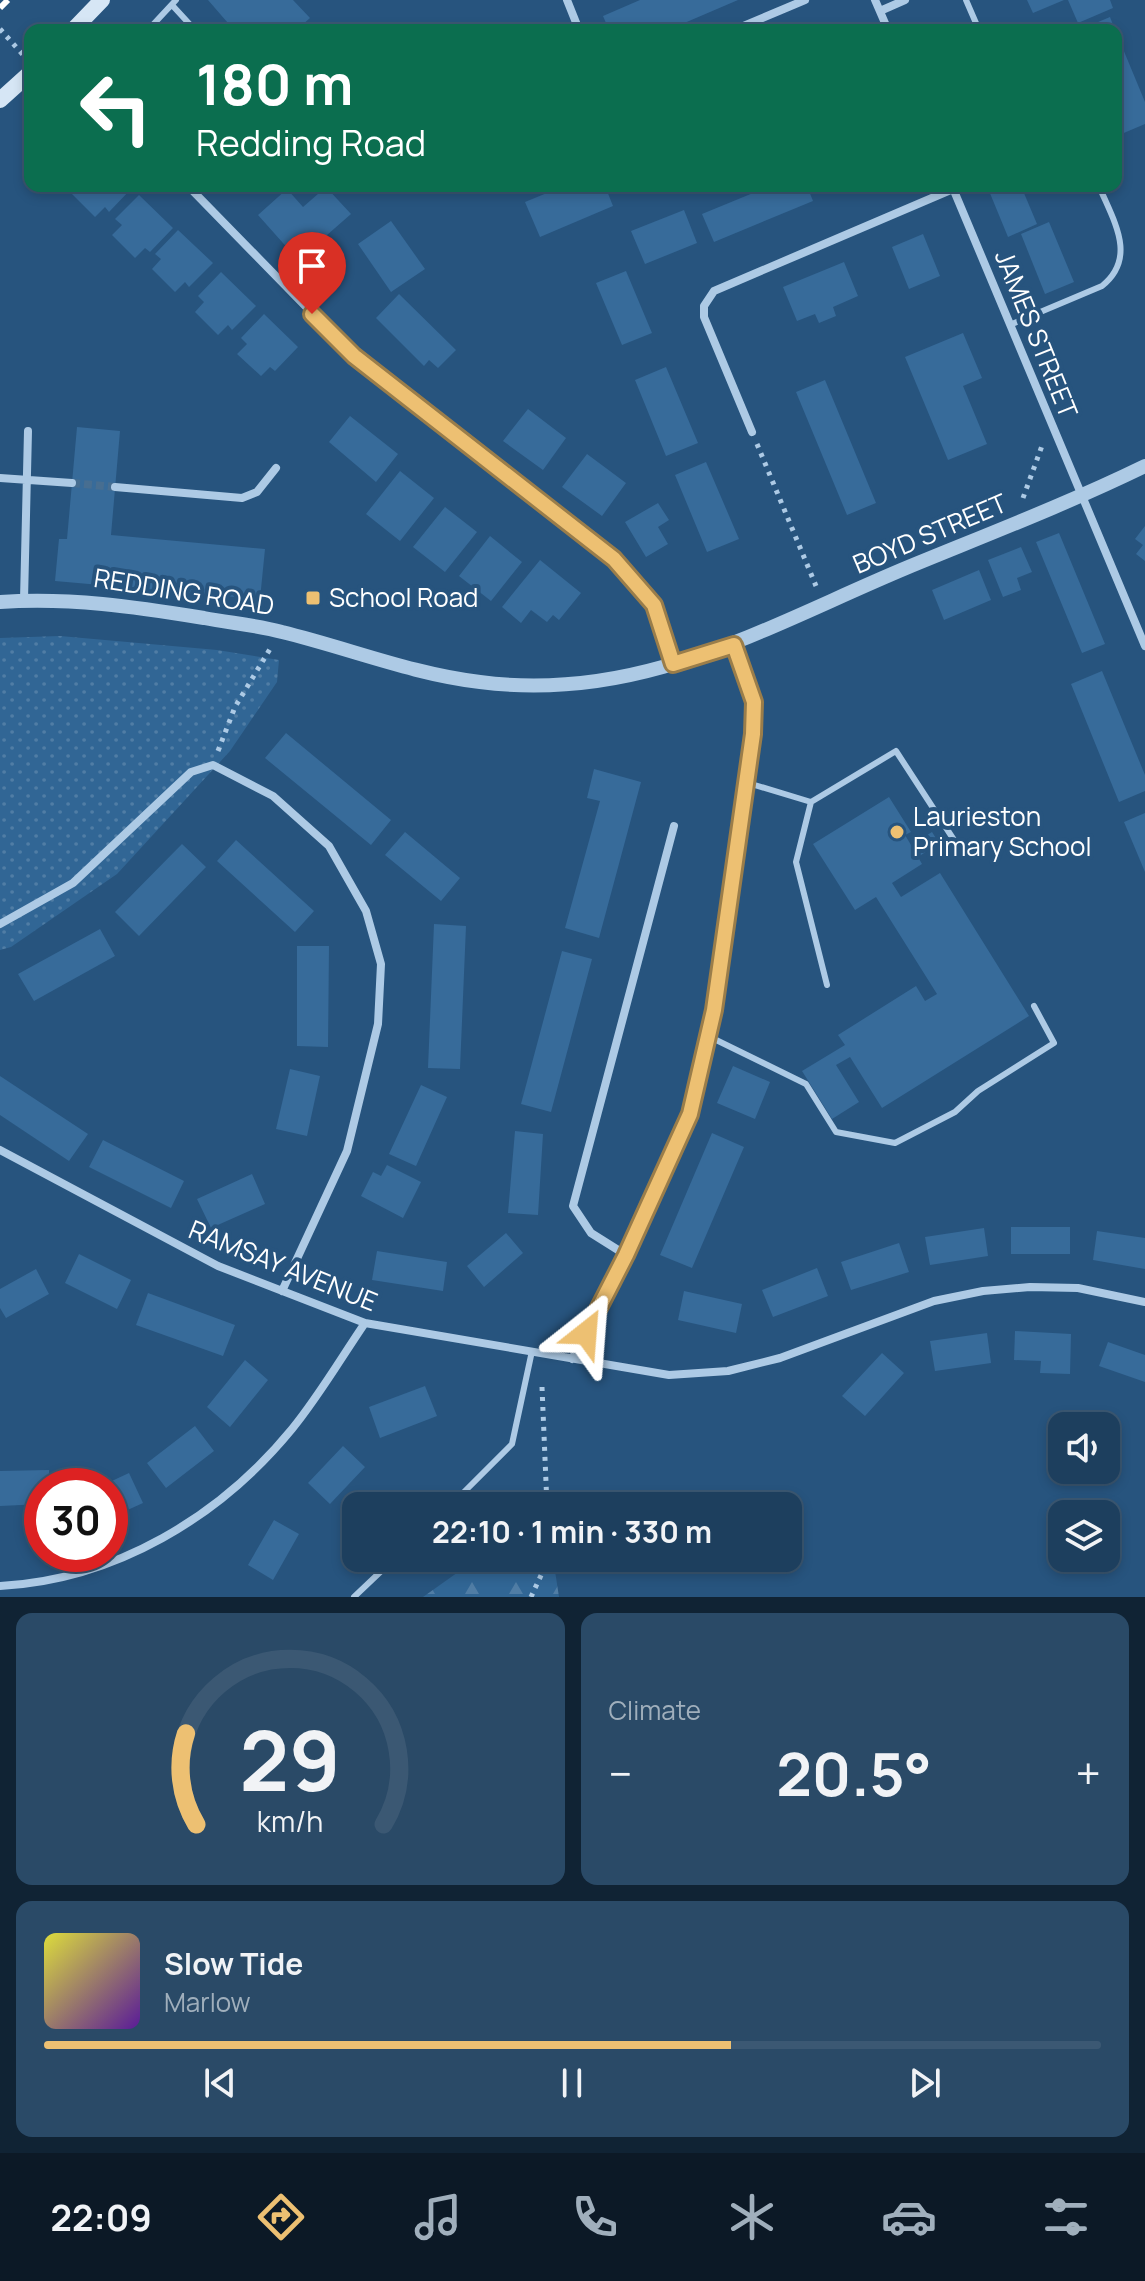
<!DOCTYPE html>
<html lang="en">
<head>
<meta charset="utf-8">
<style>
  :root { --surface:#1d3f5e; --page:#2a4a67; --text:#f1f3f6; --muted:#a0afbc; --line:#3b5873; --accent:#edc072 }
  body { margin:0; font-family:Manrope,sans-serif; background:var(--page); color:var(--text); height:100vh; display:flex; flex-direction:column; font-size:30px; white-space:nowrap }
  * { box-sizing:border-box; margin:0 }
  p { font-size:26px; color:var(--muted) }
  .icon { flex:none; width:44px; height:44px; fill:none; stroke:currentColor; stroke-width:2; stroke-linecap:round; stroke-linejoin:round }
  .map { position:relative; height:1597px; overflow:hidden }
  .drawer { display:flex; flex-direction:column; gap:16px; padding:16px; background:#102334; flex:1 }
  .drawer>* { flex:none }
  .banner { position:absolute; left:24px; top:24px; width:1098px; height:168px; border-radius:16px; box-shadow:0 4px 12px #0003,0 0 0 2px var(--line); background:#0b6e4f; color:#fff; overflow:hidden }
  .controls { position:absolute; left:1048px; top:1412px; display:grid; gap:16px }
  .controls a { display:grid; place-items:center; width:72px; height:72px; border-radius:16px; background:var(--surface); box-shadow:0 4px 12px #0003,0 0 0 2px var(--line); font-size:40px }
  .speed { position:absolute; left:24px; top:1468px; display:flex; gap:16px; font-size:40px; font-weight:700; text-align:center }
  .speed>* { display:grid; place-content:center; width:104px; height:104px; border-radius:50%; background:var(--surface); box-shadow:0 4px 12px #0003,0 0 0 2px var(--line); line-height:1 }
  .speed .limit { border:12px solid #d22; background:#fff; color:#111 }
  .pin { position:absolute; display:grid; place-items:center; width:68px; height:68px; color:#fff; margin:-82px -34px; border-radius:50% 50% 50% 0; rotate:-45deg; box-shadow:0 0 8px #0007 }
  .pin .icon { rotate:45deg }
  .me { position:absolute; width:88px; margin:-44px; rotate:28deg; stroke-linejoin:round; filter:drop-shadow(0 0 6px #0008) }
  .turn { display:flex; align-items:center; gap:28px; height:168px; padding:0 40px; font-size:36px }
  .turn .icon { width:104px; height:104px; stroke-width:2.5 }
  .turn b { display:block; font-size:56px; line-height:68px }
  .big { font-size:60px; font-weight:700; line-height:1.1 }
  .drawer .tile { flex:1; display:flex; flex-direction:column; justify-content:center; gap:12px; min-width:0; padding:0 28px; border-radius:16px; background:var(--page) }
  .drawer .dial { align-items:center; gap:0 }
  .dial svg { height:208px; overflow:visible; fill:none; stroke:var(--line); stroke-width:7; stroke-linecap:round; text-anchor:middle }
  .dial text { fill:var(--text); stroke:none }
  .song { display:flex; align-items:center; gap:24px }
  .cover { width:96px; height:96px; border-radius:12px; background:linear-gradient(135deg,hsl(60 70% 55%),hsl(270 70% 35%)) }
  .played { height:8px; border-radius:4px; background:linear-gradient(90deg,var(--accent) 65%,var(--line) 65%) }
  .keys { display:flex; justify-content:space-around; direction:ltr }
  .heat { display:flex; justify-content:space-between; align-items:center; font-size:44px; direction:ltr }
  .drawer .tiles { flex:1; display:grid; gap:16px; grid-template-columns:1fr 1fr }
  .tile:last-child { grid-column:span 2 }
  .trip { position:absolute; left:342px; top:1492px; width:460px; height:80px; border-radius:16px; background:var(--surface); box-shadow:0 4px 12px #0003,0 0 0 2px var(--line); font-weight:700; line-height:80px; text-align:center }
  .dock { display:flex; height:128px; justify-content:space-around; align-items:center; background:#0c1926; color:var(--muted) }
  .dock .icon { width:56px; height:56px }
  .dock .current { color:var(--accent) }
  .dock b { font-size:36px; color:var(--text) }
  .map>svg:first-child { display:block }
</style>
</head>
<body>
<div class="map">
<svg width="1145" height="1597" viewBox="0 0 1145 1597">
  <defs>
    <pattern id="grass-dots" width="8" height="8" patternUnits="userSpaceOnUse" patternTransform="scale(2)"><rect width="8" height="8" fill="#316695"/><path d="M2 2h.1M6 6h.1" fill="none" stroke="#507da5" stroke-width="1.8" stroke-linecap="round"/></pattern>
    <pattern id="forest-firs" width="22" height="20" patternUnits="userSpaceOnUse" patternTransform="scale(2)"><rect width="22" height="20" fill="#316695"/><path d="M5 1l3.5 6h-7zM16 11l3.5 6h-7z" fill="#507da5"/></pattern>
  </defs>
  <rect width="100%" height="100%" fill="#27547e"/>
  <path fill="url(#grass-dots)" d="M60,636L217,650L279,660L277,682L230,751L117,874L11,947L0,950V638Z"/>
  <path fill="url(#forest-firs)" d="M478,1558H553L559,1597H423Z"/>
  <path fill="#376b9a" d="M208,0H293L310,18L301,26L304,30H234Z
    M640,0H738L668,30H609L603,16Z
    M1027,0H1064L1033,13Z
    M1068,0H1110L1113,8L1078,23Z
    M1110,17L1115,30H1079Z
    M1116,32L1145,102V124L1119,135Z
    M80,186H130L132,188L109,212L105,207L95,217L72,194Z
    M564,186H605L613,206L540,237L525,202Z
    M770,186H807L813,201L714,242L702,214Z
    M987,186H1021L1037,224L1008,237Z
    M326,187L351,214L327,235L338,248L315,268L305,255L299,261L258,215L287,189L303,207Z
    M139,195L173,228L150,252L145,248L135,258L112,235L122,225L115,219Z
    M684,210L697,243L645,264L631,231Z
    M391,221L425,269L391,292L358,244Z
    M1049,222L1074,282L1045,294L1021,234Z
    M178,230L213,263L189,287L185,282L175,292L152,269L161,259L155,254Z
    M923,234L940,276L909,289L892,247Z
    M844,262L858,296L833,307L836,316L819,323L815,314L797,321L783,287Z
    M626,271L652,333L622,345L596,283Z
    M221,272L256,306L232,330L228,325L218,335L195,312L204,302L198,296Z
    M399,294L456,350L438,368L429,360L424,366L376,318Z
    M264,314L298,347L275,371L270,367L261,376L237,354L247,344L241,338Z
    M963,333L982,378L963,386L987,444L948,460L905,357Z
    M666,367L698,443L666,456L635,380Z
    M825,380L876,503L847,515L796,392Z
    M528,409L566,438L543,470L503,441Z
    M350,416L398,454L376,482L329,442Z
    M77,427L120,431L111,535L265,549L260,599L55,581L59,539H67Z
    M587,454L626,483L602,516L562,487Z
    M706,462L739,539L707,552L675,475Z
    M400,471L434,498L400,541L366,514Z
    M658,503L669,520L658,527L668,544L646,557L625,522Z
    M445,507L477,532L445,572L413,547Z
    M1145,526V561L1136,554L1143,545L1135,539Z
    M1059,533L1105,644L1082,653L1036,542Z
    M490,536L522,562L491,601L459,576Z
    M1021,547L1032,572L1017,578L1021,590L1003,597L988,560Z
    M540,560L581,593L559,620L553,615L547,622L531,610L521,623L502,607Z
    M979,570L991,600L944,620L932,590Z
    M1102,671L1145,775V791L1119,802L1071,684Z
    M286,733L391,820L371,845L265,758Z
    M594,769L641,782L599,938L565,928L600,801L587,798Z
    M889,797L911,832L905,835L911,845L932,832L939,843L918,857L922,864L892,883L901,897L940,873L1029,1016L882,1108L850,1057L836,1065L859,1102L832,1119L802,1071L845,1045L838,1035L916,986L925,1001L937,994L876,897L855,910L813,844Z
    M1145,813V872L1124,822Z
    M405,832L460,878L441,901L385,855Z
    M236,840L314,911L295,932L217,861Z
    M182,844L206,867L139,936L115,912Z
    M434,924L466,926L460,1069L428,1068Z
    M100,929L115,956L34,1001L18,974Z
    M297,946H329L328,1047L297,1046Z
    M562,951L592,959L551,1112L521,1104Z
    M733,1066L770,1082L755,1119L717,1103Z
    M290,1069L320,1076L307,1136L276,1129Z
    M0,1076L88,1134L69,1161L0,1115Z
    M421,1085L447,1097L416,1166L389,1154Z
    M515,1131L543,1134L538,1215L508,1213Z
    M712,1133L744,1147L692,1268L660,1255Z
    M103,1140L184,1181L171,1208L89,1167Z
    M387,1165L421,1182L403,1218L361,1196L373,1172L381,1176Z
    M252,1174L265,1204L211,1228L197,1199Z
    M1011,1227H1070V1254H1011Z
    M984,1228L988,1256L930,1265L925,1237Z
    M1097,1231L1145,1238V1269L1093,1260Z
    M506,1233L523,1253L484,1287L467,1266Z
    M899,1243L909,1272L851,1290L841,1262Z
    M377,1251L447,1262L443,1291L372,1280Z
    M79,1254L131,1280L117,1309L65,1283Z
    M817,1268L828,1296L773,1317L762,1290Z
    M36,1269L49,1294L6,1318L0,1308V1289Z
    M684,1291L742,1304L736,1333L678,1320Z
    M148,1293L235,1325L223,1356L136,1325Z
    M1015,1331L1071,1334L1070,1374L1040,1373L1041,1361L1014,1360Z
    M987,1333L991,1363L935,1371L930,1341Z
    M1108,1342L1145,1355V1382L1099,1366Z
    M882,1353L904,1373L865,1416L842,1396Z
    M245,1360L268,1380L230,1427L207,1407Z
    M425,1386L437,1416L380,1438L369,1407Z
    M195,1426L214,1451L166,1488L147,1463Z
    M343,1446L365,1467L330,1504L308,1483Z
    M49,1470V1486H42V1504L0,1506V1471Z
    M129,1473L143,1503L110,1518V1486H101Z
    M274,1520L299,1534L273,1580L248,1565Z"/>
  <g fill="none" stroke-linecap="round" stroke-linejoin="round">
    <path stroke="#476e91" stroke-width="8" stroke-dasharray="8 4" stroke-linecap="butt" d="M72,483L115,487"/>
    <path stroke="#adcae5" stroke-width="5" stroke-dasharray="4 6" stroke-linecap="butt" d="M0,29L24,56
      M757,444L816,586
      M1023,498L1043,443
      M218,751L235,707L270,649
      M542,1387L547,1506
      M531,1597L549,1558"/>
    <path stroke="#adcae5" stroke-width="6" d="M966,0L979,30
      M172,5L195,30
      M148,30L176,0
      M1012,324L1102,286C1138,257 1113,220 1099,186
      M748,783L811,802L896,751L954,840
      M811,802L796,862L827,985
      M708,1036L806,1084L836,1132L895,1143L955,1112L978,1091L1054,1043L1034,1006
      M450,1506L512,1444L532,1351
      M354,1597L395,1558"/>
    <path stroke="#adcae5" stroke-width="8" d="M567,0L579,30
      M875,0L888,30
      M880,11L905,0
      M734,30L805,0
      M188,186L354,356L614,559L654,605L673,664
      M952,186L1145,646
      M752,432L704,317V306L714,291L953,189
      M0,478L72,483
      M115,487L242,498L257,492L276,468
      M24,600L28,431
      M0,924L73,883L191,772L213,765L273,796L329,846L366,911L381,964L378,1024L347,1151L282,1291
      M0,1150L218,1266L365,1323L669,1375L728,1371L780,1358L934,1301L983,1291L1030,1287L1078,1288L1145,1302
      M626,1255L591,1233L573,1206L674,826
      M572,1359L626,1255L690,1114L714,1010L753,734L754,702L734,645
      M0,1586C115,1580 220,1517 292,1429C319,1396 341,1358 365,1323"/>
    <path stroke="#adcae5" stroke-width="14" d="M0,602C69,597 136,607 204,618C230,623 256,625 282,632C348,648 412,674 480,682C641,703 765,627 906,568C986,535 1067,504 1145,466"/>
    <path stroke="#d6e6f5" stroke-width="16" d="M73,30L102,0
      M0,100L30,73"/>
    <path stroke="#fff" stroke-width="6" stroke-dasharray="14 6" stroke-linecap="butt" d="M0,8L8,0"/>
  </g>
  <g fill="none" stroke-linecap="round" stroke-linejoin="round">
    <defs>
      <path id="route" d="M312,314L354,356L614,559L654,605L673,664L734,645L754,702L753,734L714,1010L690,1114L626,1255L586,1333"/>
    </defs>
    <use href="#route" stroke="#9a7d4a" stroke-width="20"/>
    <use href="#route" stroke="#edc072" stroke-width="14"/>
  </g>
  <g fill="#edc072" stroke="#27547e" stroke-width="3">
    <rect x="305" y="590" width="16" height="16" rx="4"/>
    <circle cx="897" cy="832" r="8"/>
  </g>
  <g text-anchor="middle" stroke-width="8" stroke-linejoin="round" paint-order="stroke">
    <g font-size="26" fill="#fff" stroke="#27547e">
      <text transform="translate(1036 334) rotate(68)" y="9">JAMES STREET</text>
      <text transform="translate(930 534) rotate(-23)" y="9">BOYD STREET</text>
      <text transform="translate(184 592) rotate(9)" y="9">REDDING ROAD</text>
      <text transform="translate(283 1266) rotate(22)" y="9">RAMSAY AVENUE</text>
    </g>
    <g font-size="26" fill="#fff" stroke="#27547e" text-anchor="start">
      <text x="329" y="607">School Road</text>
      <text x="913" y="826">Laurieston<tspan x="913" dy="30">Primary School</tspan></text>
    </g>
  </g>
</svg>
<div class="controls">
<a><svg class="icon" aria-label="sound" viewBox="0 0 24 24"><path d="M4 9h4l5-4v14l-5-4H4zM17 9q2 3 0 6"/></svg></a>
<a><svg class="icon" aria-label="layers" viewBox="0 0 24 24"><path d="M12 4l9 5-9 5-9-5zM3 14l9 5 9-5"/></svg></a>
</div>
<div class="speed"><div class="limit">30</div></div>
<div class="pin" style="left:312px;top:314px;background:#d93025"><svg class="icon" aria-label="arrive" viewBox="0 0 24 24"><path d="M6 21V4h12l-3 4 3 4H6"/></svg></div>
<svg class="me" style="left:586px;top:1333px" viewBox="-20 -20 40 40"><path d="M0-17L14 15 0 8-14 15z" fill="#edc072" stroke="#fff" stroke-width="4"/></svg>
<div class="trip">22:10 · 1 min · 330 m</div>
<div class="banner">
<div class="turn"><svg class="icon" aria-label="left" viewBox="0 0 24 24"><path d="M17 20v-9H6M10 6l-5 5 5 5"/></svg><div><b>180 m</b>Redding Road</div></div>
</div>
</div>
<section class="drawer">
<div class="tiles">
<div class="tile dial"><svg viewBox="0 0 100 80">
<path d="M14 69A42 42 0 1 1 86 69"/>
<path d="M14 69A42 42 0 0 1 10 34" stroke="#edc072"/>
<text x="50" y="56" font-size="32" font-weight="700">29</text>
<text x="50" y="72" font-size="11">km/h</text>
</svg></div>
<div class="tile"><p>Climate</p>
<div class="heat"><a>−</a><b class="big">20.5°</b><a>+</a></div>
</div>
<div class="tile">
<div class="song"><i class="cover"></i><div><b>Slow Tide</b><p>Marlow</p></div></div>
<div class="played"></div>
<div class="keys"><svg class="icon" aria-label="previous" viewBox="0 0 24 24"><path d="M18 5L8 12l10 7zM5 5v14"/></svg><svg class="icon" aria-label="pause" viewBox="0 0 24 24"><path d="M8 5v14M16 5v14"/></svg><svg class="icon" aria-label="next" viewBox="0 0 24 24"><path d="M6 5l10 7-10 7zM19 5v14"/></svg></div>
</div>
</div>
</section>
<nav class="dock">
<b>22:09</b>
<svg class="icon current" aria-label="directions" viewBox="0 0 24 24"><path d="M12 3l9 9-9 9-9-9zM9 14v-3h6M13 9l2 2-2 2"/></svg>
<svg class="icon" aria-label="music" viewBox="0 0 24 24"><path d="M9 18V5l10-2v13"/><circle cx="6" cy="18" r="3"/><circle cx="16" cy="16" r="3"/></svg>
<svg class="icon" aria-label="phone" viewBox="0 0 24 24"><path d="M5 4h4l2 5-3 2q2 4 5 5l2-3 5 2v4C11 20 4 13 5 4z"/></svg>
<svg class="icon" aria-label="climate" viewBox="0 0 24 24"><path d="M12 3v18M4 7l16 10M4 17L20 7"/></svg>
<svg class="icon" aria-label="car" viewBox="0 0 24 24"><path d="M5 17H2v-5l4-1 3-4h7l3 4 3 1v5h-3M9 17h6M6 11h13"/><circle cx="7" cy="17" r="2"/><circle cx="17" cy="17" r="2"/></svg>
<svg class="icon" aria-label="filters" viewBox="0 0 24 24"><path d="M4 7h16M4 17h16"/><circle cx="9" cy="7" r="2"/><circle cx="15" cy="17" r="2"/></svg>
</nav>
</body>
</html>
